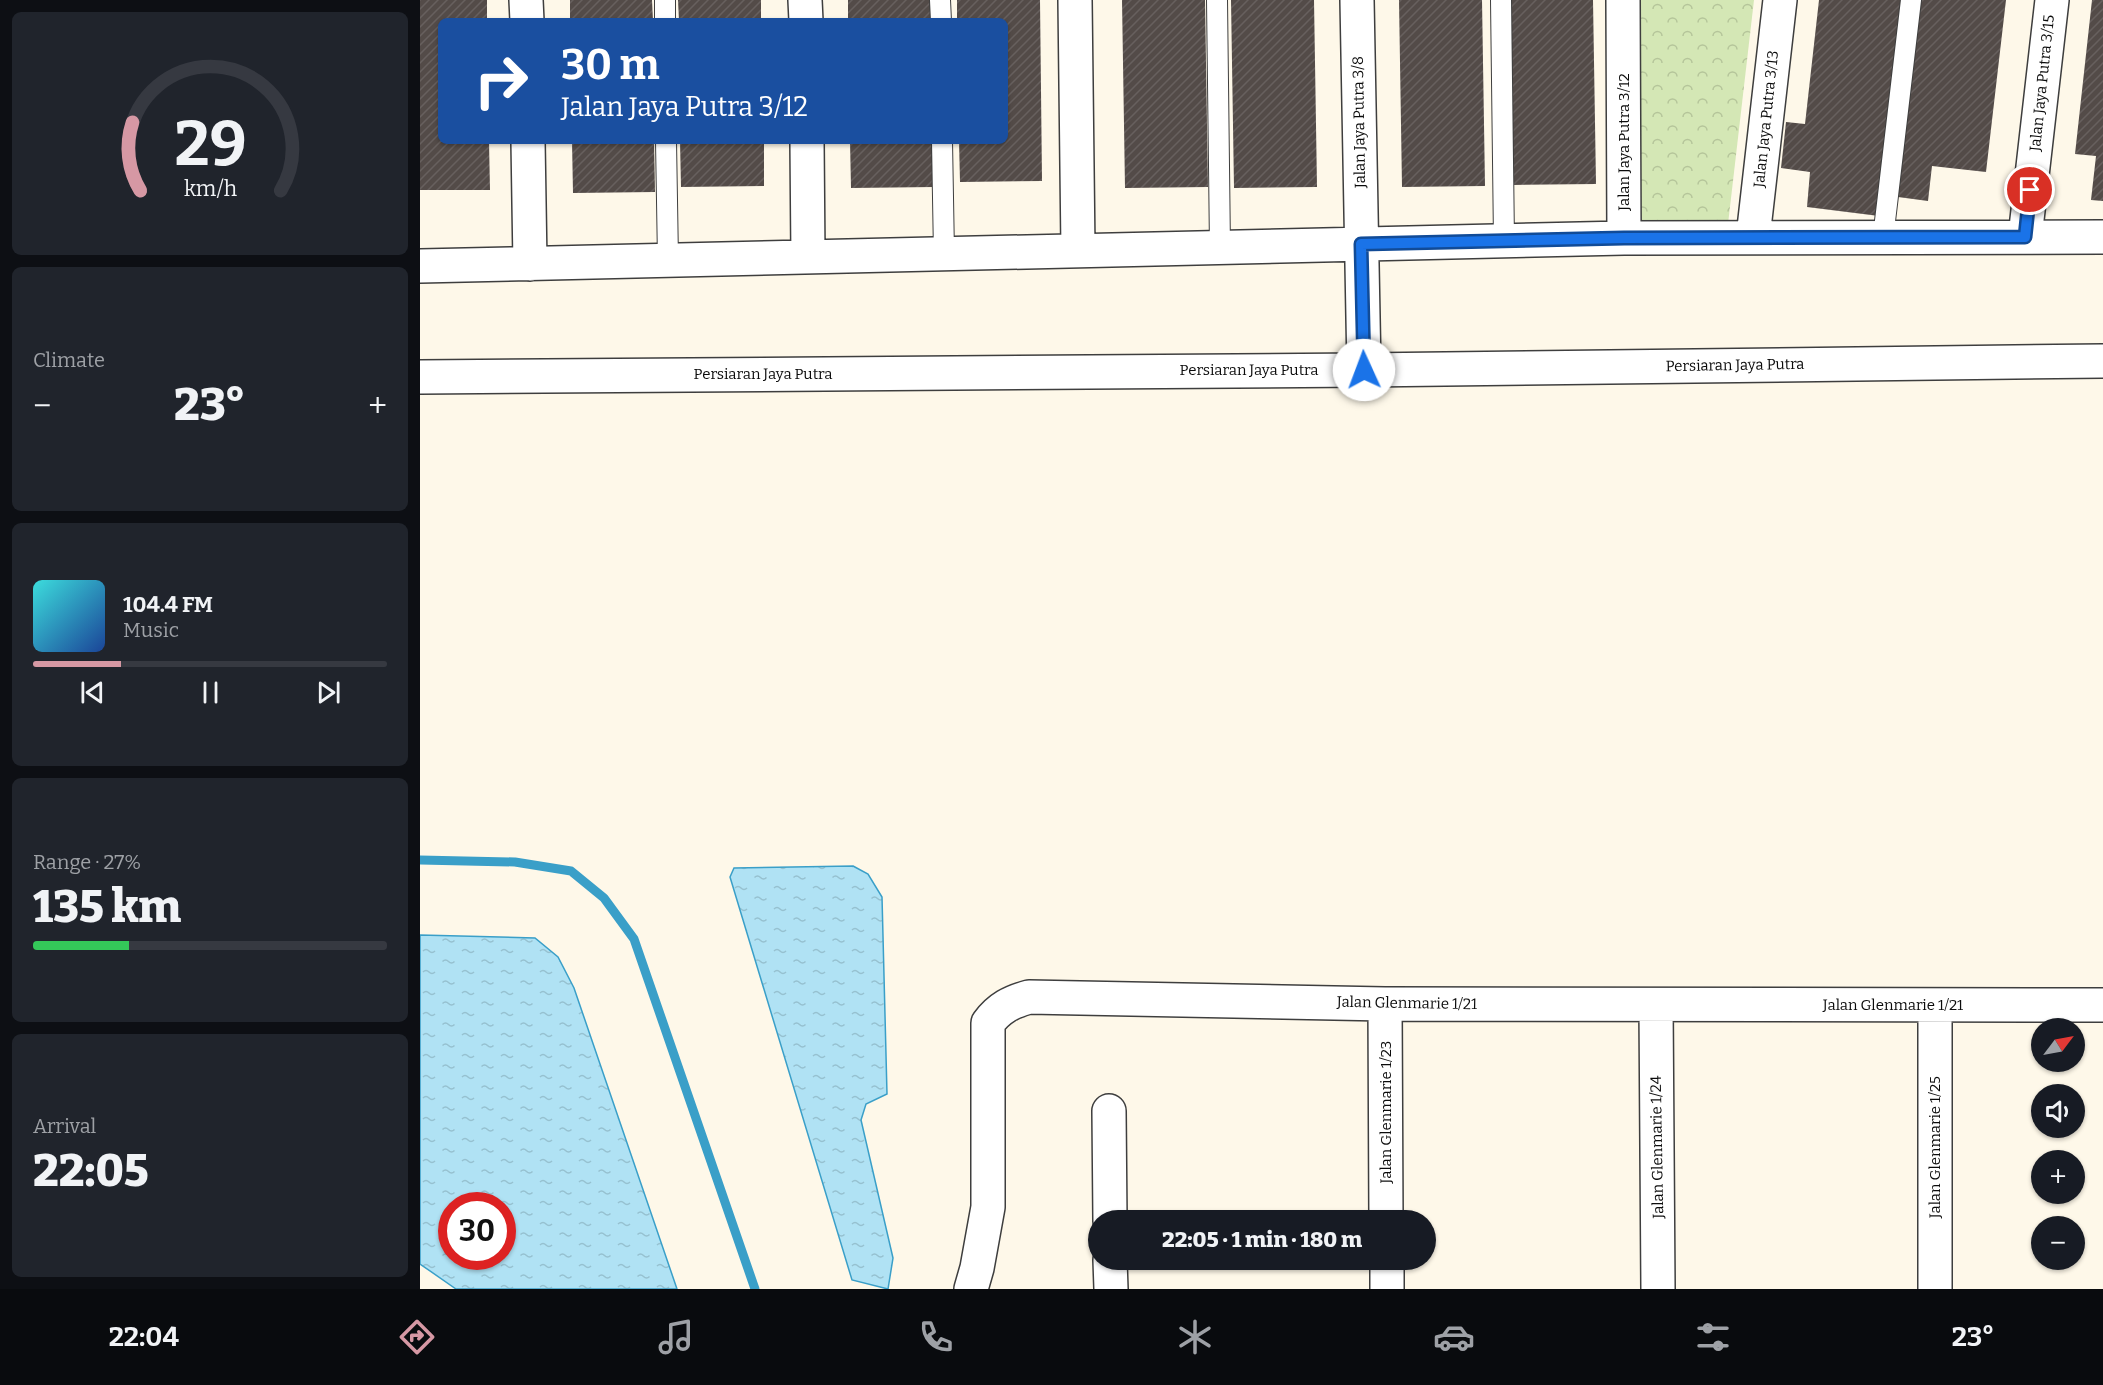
<!DOCTYPE html>
<html lang="en">
<head>
<meta charset="utf-8">
<style>
  :root { --surface:#171b24; --page:#20242c; --text:#f1f3f6; --muted:#9ea1a6; --line:#363941; --accent:#d698a4 }
  body { margin:0; font-family:Bitter,serif; background:var(--page); color:var(--text); height:100vh; display:flex; flex-direction:column; font-size:22px; white-space:nowrap }
  * { box-sizing:border-box; margin:0 }
  p { font-size:20px; color:var(--muted) }
  .icon { flex:none; width:33px; height:33px; fill:none; stroke:currentColor; stroke-width:2; stroke-linecap:round; stroke-linejoin:round }
  .map { position:relative; flex:1; overflow:hidden }
  .panel { display:flex; flex-direction:column; gap:12px; padding:12px; background:#0d0f14; width:420px }
  .panel>* { flex:none }
  .top-card { position:absolute; left:18px; top:18px; width:570px; height:126px; border-radius:9px; box-shadow:0 2px 4px #0004; background:#1a4fa0; color:#fff; overflow:hidden }
  .needle { width:39px; rotate:58deg }
  .tools { position:absolute; left:1611px; top:1018px; display:grid; gap:12px }
  .tools a { display:grid; place-items:center; width:54px; height:54px; border-radius:50%; background:var(--surface); box-shadow:0 2px 4px #0004; font-size:30px }
  .speed { position:absolute; left:18px; top:1192px; display:flex; gap:12px; font-size:30px; font-weight:700; text-align:center }
  .speed>* { display:grid; place-content:center; width:78px; height:78px; border-radius:50%; background:var(--surface); box-shadow:0 2px 4px #0004; line-height:1 }
  .speed .limit { border:9px solid #d22; background:#fff; color:#111 }
  .pin { position:absolute; display:grid; place-items:center; width:51px; height:51px; color:#fff; margin:-26px; border:3px solid #fff; border-radius:50%; box-shadow:0 2px 6px #0007 }
  .me { position:absolute; width:66px; margin:-33px; rotate:358deg; stroke-linejoin:round; filter:drop-shadow(0 0 4px #0008) }
  .turn { display:flex; align-items:center; gap:21px; height:126px; padding:0 24px; font-size:27px }
  .turn .icon { width:78px; height:78px; stroke-width:2.5 }
  .turn b { display:block; font-size:42px; line-height:51px }
  .big { font-size:45px; font-weight:800; line-height:1.1 }
  .panel .widget { flex:1; display:flex; flex-direction:column; justify-content:center; gap:9px; min-width:0; padding:0 21px; border-radius:9px; background:var(--page) }
  .panel .dial { align-items:center; gap:0 }
  .dial svg { height:156px; overflow:visible; fill:none; stroke:var(--line); stroke-width:7; stroke-linecap:round; text-anchor:middle }
  .dial text { fill:var(--text); stroke:none }
  .song { display:flex; align-items:center; gap:18px }
  .cover { width:72px; height:72px; border-radius:9px; background:linear-gradient(135deg,hsl(180 70% 55%),hsl(220 70% 35%)) }
  .played { height:6px; border-radius:3px; background:linear-gradient(90deg,var(--accent) 25%,var(--line) 25%) }
  .keys { display:flex; justify-content:space-around; direction:ltr }
  .heat { display:flex; justify-content:space-between; align-items:center; font-size:33px; direction:ltr }
  .charge { height:9px; border-radius:4px; background:linear-gradient(90deg,#34c759 27%,var(--line) 0) }
  .trip { position:absolute; left:668px; top:1210px; width:348px; height:60px; border-radius:30px; background:var(--surface); box-shadow:0 2px 4px #0004; font-weight:800; line-height:60px; text-align:center }
  .tabs { display:flex; height:96px; justify-content:space-around; align-items:center; background:#090b0e; color:var(--muted) }
  .tabs .icon { width:42px; height:42px }
  .tabs .current { color:var(--accent) }
  .tabs b { font-size:27px; color:var(--text) }
  main { display:flex; flex:1; min-height:0 }
  .map>svg:first-child { display:block }
</style>
</head>
<body>
<main>
<section class="panel">
<div class="widget dial"><svg viewBox="0 0 100 80">
<path d="M14 69A42 42 0 1 1 86 69"/>
<path d="M14 69A42 42 0 0 1 10 34" stroke="#d698a4"/>
<text x="50" y="56" font-size="32" font-weight="700">29</text>
<text x="50" y="72" font-size="11">km/h</text>
</svg></div>
<div class="widget"><p>Climate</p>
<div class="heat"><a>−</a><b class="big">23°</b><a>+</a></div>
</div>
<div class="widget">
<div class="song"><i class="cover"></i><div><b>104.4 FM</b><p>Music</p></div></div>
<div class="played"></div>
<div class="keys"><svg class="icon" aria-label="previous" viewBox="0 0 24 24"><path d="M18 5L8 12l10 7zM5 5v14"/></svg><svg class="icon" aria-label="pause" viewBox="0 0 24 24"><path d="M8 5v14M16 5v14"/></svg><svg class="icon" aria-label="next" viewBox="0 0 24 24"><path d="M6 5l10 7-10 7zM19 5v14"/></svg></div>
</div>
<div class="widget"><p>Range · 27%</p><b class="big">135 km</b><div class="charge"></div></div>
<div class="widget"><p>Arrival</p><b class="big">22:05</b></div>
</section>
<div class="map">
<svg width="1683" height="1289" viewBox="0 0 1683 1289">
  <defs>
    <pattern id="park-crowns" width="20" height="18" patternUnits="userSpaceOnUse" patternTransform="scale(1.5)"><rect width="20" height="18" fill="#d4e7b5"/><path d="M2 6a3 3 0 1 1 6 0M12 15a3 3 0 1 1 6 0" fill="none" stroke="#b5c59a"/></pattern>
    <pattern id="water-ripples" width="26" height="14" patternUnits="userSpaceOnUse" patternTransform="scale(1.5)"><rect width="26" height="14" fill="#b0e2f4"/><path d="M2 4q2-2 4 0t4 0M15 11q2-2 4 0t4 0" fill="none" stroke="#96c1d0"/></pattern>
    <pattern id="building-hatch" width="6" height="6" patternUnits="userSpaceOnUse" patternTransform="scale(1.5)"><rect width="6" height="6" fill="#534b48"/><path d="M-1 1l2-2M0 6l6-6M5 7l2-2" fill="none" stroke="#67605e"/></pattern>
  </defs>
  <rect width="100%" height="100%" fill="#fef8e9"/>
  <path fill="url(#park-crowns)" d="M1220,0H1334L1308,224L1220,223Z"/>
  <path fill="url(#water-ripples)" stroke="#3a9fc8" stroke-width="1.5" fill-rule="evenodd" d="M433,866L448,874L462,897L467,1094L446,1104L441,1120L473,1258L468,1289L432,1280L310,877L314,868Z
    M0,935L115,938L138,957L154,988L257,1289H36L0,1264ZM32,1206H82V1257H32Z"/>
  <g fill="none" stroke-linecap="round" stroke-linejoin="round">
    <path stroke="#3a9fc8" stroke-width="9" d="M0,860L95,862L151,871L184,898L214,939L335,1289"/>
  </g>
  <path fill="url(#building-hatch)" d="M0,0H67V21H21V141H69L70,190H0Z
    M150,0H232L233,21H150Z
    M258,0H341V21H259Z
    M428,0H511V21H428Z
    M537,0H620L622,181L540,182L539,141H585V21H537Z
    M702,0H785L788,187L705,188Z
    M811,0H894L897,187L814,188Z
    M979,0H1062L1065,186L982,187Z
    M1090,0H1173L1176,184L1092,185Z
    M1399,0H1484L1459,216L1387,207L1390,172L1361,168L1366,122L1385,124Z
    M1501,0H1586L1566,172L1512,166L1508,201L1478,197Z
    M1672,0H1683V201L1671,200L1676,156L1655,154Z
    M152,141H234L235,192L153,193Z
    M260,141H344V186L261,187Z
    M430,141H513L514,187L431,188Z"/>
  <g fill="none" stroke-linecap="round" stroke-linejoin="round">
    <defs>
      <path id="service" d="M245,0V21
        M520,0L521,21
        M797,0L800,248
        M1081,0L1084,241
        M246,141L248,260
        M522,141L524,254
        M1463,238L1491,0"/>
      <path id="minor" d="M106,0L107,21
        M385,0L386,21
        M655,0L658,250
        M937,0L944,370
        M1203,0L1204,238
        M108,141L110,264
        M387,141L388,257
        M1333,237L1360,0
        M1605,237L1632,0
        M0,266L1204,238L1683,237
        M0,377L944,370L1683,361
        M965,1004L966,1221
        M1236,1005L1238,1289
        M1515,1005V1289
        M689,1111L690,1221
        M690,1260L691,1289
        M967,1260V1289
        M551,1289L557,1268L568,1207V1023C579,1008 591,1002 609,997L965,1004L1683,1005"/>
    </defs>
    <use href="#service" stroke="#3e3e3e" stroke-width="22"/>
    <use href="#minor" stroke="#3e3e3e" stroke-width="36"/>
    <use href="#service" stroke="#fff" stroke-width="20"/>
    <use href="#minor" stroke="#fff" stroke-width="33"/>
  </g>
  <g fill="none" stroke-linecap="round" stroke-linejoin="round">
    <defs>
      <path id="route" d="M944,370L941,244L1204,238L1605,237L1610,190"/>
    </defs>
    <use href="#route" stroke="#114b97" stroke-width="15"/>
    <use href="#route" stroke="#1a73e8" stroke-width="10"/>
  </g>
  <g text-anchor="middle" stroke-width="6" stroke-linejoin="round" paint-order="stroke">
    <g font-size="15" fill="#0b0b0b" stroke="#fff">
      <text transform="translate(1622 83) rotate(-84)" y="5">Jalan Jaya Putra 3/15</text>
      <text transform="translate(1346 119) rotate(-84)" y="5">Jalan Jaya Putra 3/13</text>
      <text transform="translate(939 122) rotate(-91)" y="5">Jalan Jaya Putra 3/8</text>
      <text transform="translate(1204 142) rotate(-90)" y="5">Jalan Jaya Putra 3/12</text>
      <text transform="translate(1315 365) rotate(-1)" y="5">Persiaran Jaya Putra</text>
      <text x="829" y="375">Persiaran Jaya Putra</text>
      <text x="343" y="379">Persiaran Jaya Putra</text>
      <text transform="translate(987 1003) rotate(1)" y="5">Jalan Glenmarie 1/21</text>
      <text x="1473" y="1010">Jalan Glenmarie 1/21</text>
      <text transform="translate(966 1112) rotate(-90)" y="5">Jalan Glenmarie 1/23</text>
      <text transform="translate(1237 1147) rotate(-91)" y="5">Jalan Glenmarie 1/24</text>
      <text transform="translate(1515 1147) rotate(-90)" y="5">Jalan Glenmarie 1/25</text>
    </g>
  </g>
</svg>
<div class="tools">
<a><svg class="needle" viewBox="-14 -14 28 28"><path d="M0-13l5 13h-10z" fill="#e53935"/><path d="M0 13l5-13h-10z" fill="#9ea1a6"/></svg></a>
<a><svg class="icon" aria-label="sound" viewBox="0 0 24 24"><path d="M4 9h4l5-4v14l-5-4H4zM17 9q2 3 0 6"/></svg></a>
<a>+</a>
<a>−</a>
</div>
<div class="speed"><div class="limit">30</div></div>
<div class="pin" style="left:1610px;top:190px;background:#d93025"><svg class="icon" aria-label="arrive" viewBox="0 0 24 24"><path d="M6 21V4h12l-3 4 3 4H6"/></svg></div>
<svg class="me" style="left:944px;top:370px" viewBox="-20 -20 40 40"><circle r="19" fill="#fff"/><path d="M0-13L10 11 0 6-10 11z" fill="#1a73e8"/></svg>
<div class="trip">22:05 · 1 min · 180 m</div>
<div class="top-card">
<div class="turn"><svg class="icon" aria-label="right" viewBox="0 0 24 24"><path d="M7 20v-9h11M14 6l5 5-5 5"/></svg><div><b>30 m</b>Jalan Jaya Putra 3/12</div></div>
</div>
</div>
</main>
<nav class="tabs">
<b>22:04</b>
<svg class="icon current" aria-label="directions" viewBox="0 0 24 24"><path d="M12 3l9 9-9 9-9-9zM9 14v-3h6M13 9l2 2-2 2"/></svg>
<svg class="icon" aria-label="music" viewBox="0 0 24 24"><path d="M9 18V5l10-2v13"/><circle cx="6" cy="18" r="3"/><circle cx="16" cy="16" r="3"/></svg>
<svg class="icon" aria-label="phone" viewBox="0 0 24 24"><path d="M5 4h4l2 5-3 2q2 4 5 5l2-3 5 2v4C11 20 4 13 5 4z"/></svg>
<svg class="icon" aria-label="climate" viewBox="0 0 24 24"><path d="M12 3v18M4 7l16 10M4 17L20 7"/></svg>
<svg class="icon" aria-label="car" viewBox="0 0 24 24"><path d="M5 17H2v-5l4-1 3-4h7l3 4 3 1v5h-3M9 17h6M6 11h13"/><circle cx="7" cy="17" r="2"/><circle cx="17" cy="17" r="2"/></svg>
<svg class="icon" aria-label="filters" viewBox="0 0 24 24"><path d="M4 7h16M4 17h16"/><circle cx="9" cy="7" r="2"/><circle cx="15" cy="17" r="2"/></svg>
<b>23°</b>
</nav>
</body>
</html>
